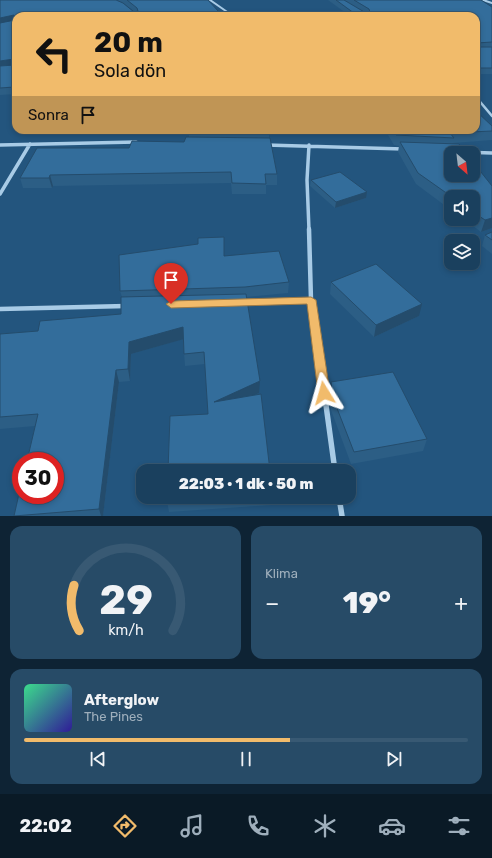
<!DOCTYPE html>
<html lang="tr">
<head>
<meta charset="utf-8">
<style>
  :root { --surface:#1a405e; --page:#274b67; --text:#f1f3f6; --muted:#9fafbc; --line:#385973; --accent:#f1bb6b }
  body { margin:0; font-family:Rubik,sans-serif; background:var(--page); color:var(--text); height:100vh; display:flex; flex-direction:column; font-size:15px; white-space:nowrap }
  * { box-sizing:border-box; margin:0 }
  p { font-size:13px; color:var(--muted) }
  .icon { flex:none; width:22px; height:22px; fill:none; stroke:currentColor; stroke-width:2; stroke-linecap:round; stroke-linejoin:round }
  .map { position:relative; height:516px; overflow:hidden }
  .details { display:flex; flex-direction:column; gap:10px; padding:10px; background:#0e2334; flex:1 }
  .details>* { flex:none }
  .banner { position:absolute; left:12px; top:12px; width:468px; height:122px; border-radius:12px; box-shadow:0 2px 6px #0003,0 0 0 1px var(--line); background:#f1bb6b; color:#111; overflow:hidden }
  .needle { width:26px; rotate:152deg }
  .buttons { position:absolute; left:444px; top:146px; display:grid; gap:8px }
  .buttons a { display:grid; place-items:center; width:36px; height:36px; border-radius:8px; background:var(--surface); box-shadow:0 2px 6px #0003,0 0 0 1px var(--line); font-size:20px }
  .speed { position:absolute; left:12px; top:452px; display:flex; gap:8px; font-size:20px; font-weight:700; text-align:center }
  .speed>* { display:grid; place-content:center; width:52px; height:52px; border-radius:50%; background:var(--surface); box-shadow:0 2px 6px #0003,0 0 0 1px var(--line); line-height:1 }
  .speed .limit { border:6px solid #d22; background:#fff; color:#111 }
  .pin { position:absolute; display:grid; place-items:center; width:34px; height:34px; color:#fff; margin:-41px -17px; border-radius:50% 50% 50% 0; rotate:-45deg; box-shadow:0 0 4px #0007 }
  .pin .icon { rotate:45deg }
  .me { position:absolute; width:44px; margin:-22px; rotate:352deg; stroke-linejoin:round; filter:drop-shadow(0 0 3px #0008) }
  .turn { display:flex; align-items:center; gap:14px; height:84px; padding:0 16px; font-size:18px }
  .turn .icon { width:52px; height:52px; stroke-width:2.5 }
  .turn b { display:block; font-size:28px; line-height:34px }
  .then { display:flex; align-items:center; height:38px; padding:0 16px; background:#0003; gap:8px; font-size:15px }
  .big { font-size:30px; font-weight:800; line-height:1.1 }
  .details .widget { flex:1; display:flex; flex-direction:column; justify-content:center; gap:6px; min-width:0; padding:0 14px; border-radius:12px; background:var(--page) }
  .details .dial { align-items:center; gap:0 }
  .dial svg { height:104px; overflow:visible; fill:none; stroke:var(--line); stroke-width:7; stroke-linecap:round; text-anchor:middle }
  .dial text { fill:var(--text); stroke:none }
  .song { display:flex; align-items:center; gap:12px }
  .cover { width:48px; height:48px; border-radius:6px; background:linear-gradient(135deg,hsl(150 70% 55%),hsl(250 70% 35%)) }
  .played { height:4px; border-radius:2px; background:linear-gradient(90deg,var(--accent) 60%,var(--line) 60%) }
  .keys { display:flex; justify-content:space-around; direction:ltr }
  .heat { display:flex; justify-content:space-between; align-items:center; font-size:22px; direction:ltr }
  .details .tiles { flex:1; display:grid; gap:10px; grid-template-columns:1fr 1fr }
  .widget:last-child { grid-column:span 2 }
  .trip { position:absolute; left:136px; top:464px; width:220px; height:40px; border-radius:12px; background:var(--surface); box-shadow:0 2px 6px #0003,0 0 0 1px var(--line); font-weight:800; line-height:40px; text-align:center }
  .tab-bar { display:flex; height:64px; justify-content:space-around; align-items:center; background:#0a1a26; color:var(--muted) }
  .tab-bar .icon { width:28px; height:28px }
  .tab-bar .on { color:var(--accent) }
  .tab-bar b { font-size:18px; color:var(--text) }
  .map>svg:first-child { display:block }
</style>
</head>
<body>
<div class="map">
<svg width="492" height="516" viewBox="0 0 492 516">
  <rect width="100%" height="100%" fill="#23557e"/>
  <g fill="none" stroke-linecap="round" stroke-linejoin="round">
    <path stroke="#a8cbe6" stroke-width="2" d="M210,0L233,16
      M483,0L492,3"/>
    <path stroke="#a8cbe6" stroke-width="2.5" d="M476,97L492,116"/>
    <path stroke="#a8cbe6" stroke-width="3.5" d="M0,145L136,142
      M266,145L403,149
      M460,152L492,153
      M0,194L30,144
      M309,230L307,180L309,145"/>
    <path stroke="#a8cbe6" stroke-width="4.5" d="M309,229L311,300L319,355
      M242,302L311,300
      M0,309L126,306"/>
    <path stroke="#a8cbe6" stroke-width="5.5" d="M319,354L335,471
      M339,497L342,516"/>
  </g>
  <path fill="#2c5e85" d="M0,0L134,12H135L126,5L117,0H208L218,11L16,16V94L0,95Z
    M328,0H481L492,7V74H476V16H350Z
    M492,126V140L453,143L452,144L492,186V228L481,232L464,219H473V197H451V210L416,184L398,152L399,146L394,145L385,130H476Z
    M189,132L269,133V138L277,174V185H266V194H232L231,183L53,186L52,188H23L20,178L129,148L184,142L189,137Z
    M311,180L366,198L335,208L310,186Z
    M492,232V254L482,246L485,235Z
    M224,256L289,282L288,293L246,297L259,393L208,414L205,364L185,366L183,339L131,354L130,381L119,382L103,516H14L35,426L0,429V334L38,331L121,314L122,297L120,291Z
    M331,282L419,316L374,337L330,294Z
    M331,382L427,439L423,451L351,464L331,410L329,394Z
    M167,497H272V505L169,512L167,501Z"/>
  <path fill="#244c6c" d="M14,15L16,22L0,24V18Z
    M14,59L16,66L0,68V61Z
    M16,83V93L14,87Z
    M50,175L53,186L52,188L49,178Z
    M367,192L366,198L335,208L336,202Z
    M492,218V228L481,232L485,220Z
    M422,304L419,316L374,337L376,325Z
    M183,327L184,339L131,354L130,381L128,369L129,342Z
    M116,370L119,382L103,516H101L99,509Z
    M260,381L259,393L214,414V402Z"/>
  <path fill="#336d9b" stroke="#244c6c" d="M0,0H116L123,3L134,12L138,11L137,8L127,0H208L218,11L219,16H16V17L14,15L0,18Z
    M336,0H344L366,13L370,12L369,9L354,0H481L492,7V42L477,43L476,44V16H358Z
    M16,19V61L14,59L0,61V23L15,20Z
    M476,46L478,47H492V68H476Z
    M16,63V83L14,87L0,88V66L15,65Z
    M476,111L492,126V131L450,133L454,138L396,135L393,130H476Z
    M190,130H268L269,133L189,132Z
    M186,137L270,138L277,174H265L266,184L232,183L231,172L50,175L49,178H20L37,148H129L132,141L184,142Z
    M400,142L459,144L466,153H451V175H473V162L492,186V218L485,220L473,212V197H452L418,173Z
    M340,172L367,192L336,202L311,180Z
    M492,232V240L485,235Z
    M224,237V256L279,251L289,282L245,287L120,291L119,255L198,244V238Z
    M376,264L422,304L376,325L331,282Z
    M246,294L260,381L214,402L261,394L270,471H168L170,416L208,414L204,352L184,354L183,327L129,342L128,369L116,370L99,509L14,516L21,485V495H55V461H27L38,414L0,417V334L38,331L40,321L121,314V297Z
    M393,372L427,439L354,452L333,398L331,382Z
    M167,497H222L167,501Z"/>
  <path fill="#f1bb6b" stroke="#9d7a46" d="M311,297L316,300L330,393L328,397L324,398L320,397L318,393L307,304L171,308L166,304L171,301Z"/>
</svg>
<div class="buttons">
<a><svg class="needle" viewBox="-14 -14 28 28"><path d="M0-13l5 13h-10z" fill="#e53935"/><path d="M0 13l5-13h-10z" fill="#9fafbc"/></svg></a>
<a><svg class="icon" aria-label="sound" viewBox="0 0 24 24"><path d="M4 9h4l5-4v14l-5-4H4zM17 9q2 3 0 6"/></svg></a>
<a><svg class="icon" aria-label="layers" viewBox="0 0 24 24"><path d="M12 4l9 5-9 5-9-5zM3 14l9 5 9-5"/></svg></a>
</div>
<div class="speed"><div class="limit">30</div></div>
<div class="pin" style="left:171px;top:304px;background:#d93025"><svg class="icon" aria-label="arrive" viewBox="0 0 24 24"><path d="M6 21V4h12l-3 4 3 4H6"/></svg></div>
<svg class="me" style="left:324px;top:393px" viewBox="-20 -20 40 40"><path d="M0-17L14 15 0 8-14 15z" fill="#f1bb6b" stroke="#fff" stroke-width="4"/></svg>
<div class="trip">22:03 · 1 dk · 50 m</div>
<div class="banner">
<div class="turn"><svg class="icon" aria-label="left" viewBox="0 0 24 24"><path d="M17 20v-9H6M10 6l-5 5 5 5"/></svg><div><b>20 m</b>Sola dön</div></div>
<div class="then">Sonra<svg class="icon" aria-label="arrive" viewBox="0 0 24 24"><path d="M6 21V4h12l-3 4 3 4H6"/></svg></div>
</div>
</div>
<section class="details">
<div class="tiles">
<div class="widget dial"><svg viewBox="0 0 100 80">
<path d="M14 69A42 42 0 1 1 86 69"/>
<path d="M14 69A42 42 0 0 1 10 34" stroke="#f1bb6b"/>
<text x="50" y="56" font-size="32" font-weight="700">29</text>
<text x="50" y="72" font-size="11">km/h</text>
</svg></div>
<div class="widget"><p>Klima</p>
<div class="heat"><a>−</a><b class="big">19°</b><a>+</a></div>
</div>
<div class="widget">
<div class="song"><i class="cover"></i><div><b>Afterglow</b><p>The Pines</p></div></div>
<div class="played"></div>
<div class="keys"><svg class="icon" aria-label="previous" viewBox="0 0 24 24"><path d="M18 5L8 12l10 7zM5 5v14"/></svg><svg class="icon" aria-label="pause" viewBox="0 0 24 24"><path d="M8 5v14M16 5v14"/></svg><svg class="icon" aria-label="next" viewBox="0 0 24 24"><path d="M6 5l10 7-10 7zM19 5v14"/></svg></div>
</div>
</div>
</section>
<nav class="tab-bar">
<b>22:02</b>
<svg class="icon on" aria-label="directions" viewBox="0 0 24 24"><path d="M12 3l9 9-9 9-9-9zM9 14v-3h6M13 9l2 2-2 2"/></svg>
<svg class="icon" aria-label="music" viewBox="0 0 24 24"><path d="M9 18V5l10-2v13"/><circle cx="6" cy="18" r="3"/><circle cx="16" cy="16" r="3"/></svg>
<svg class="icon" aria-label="phone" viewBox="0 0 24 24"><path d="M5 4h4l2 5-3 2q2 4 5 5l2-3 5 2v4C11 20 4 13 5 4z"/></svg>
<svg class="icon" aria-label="climate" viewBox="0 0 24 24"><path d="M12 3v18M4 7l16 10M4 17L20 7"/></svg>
<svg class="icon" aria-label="car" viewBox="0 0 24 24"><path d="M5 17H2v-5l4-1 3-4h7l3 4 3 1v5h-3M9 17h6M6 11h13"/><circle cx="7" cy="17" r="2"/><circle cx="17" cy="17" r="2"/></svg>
<svg class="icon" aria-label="filters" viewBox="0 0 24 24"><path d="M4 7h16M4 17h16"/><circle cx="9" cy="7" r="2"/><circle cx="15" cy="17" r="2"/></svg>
</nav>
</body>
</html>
